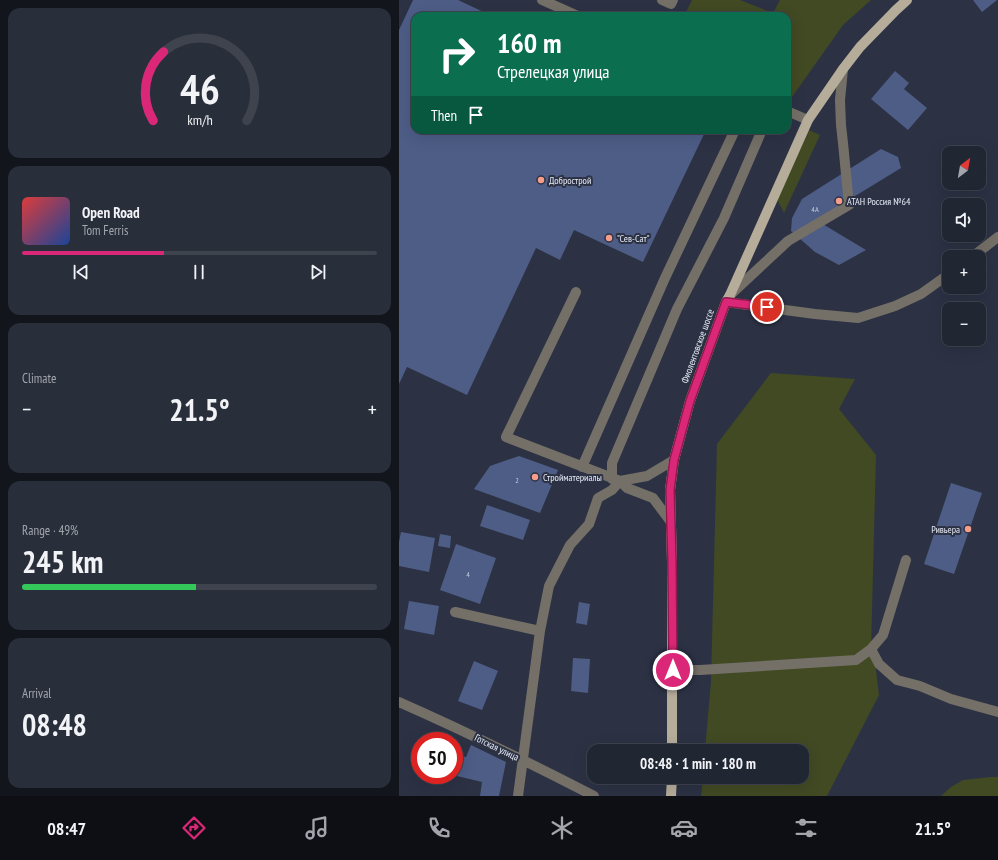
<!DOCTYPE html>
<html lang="en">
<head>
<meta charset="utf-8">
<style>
  :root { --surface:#212633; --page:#292e3b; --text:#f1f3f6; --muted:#a2a5ac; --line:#3e434e; --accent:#db2777 }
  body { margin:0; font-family:"PT Sans Narrow",sans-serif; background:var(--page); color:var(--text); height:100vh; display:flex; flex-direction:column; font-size:15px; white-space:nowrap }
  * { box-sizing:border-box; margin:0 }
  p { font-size:13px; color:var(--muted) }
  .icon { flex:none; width:22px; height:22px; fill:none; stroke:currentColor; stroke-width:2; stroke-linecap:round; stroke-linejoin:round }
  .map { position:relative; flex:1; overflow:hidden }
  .panel { display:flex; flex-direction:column; gap:8px; padding:8px; background:#12151c; width:399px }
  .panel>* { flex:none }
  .hud { position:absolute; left:12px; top:12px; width:380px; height:122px; border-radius:12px; box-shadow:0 4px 16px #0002,0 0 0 1px var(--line); background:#0b6e4f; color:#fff; overflow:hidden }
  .needle { width:26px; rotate:31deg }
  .controls { position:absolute; left:543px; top:146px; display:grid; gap:8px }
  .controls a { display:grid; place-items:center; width:44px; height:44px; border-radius:8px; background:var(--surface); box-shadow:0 4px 16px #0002,0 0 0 1px var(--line); font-size:20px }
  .speed { position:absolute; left:12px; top:732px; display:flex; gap:8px; font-size:20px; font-weight:700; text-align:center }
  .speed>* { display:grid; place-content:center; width:52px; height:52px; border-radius:50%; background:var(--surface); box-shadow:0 4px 16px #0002,0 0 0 1px var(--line); line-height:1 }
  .speed .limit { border:6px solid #d22; background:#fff; color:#111 }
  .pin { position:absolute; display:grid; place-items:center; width:34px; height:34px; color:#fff; margin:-17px; border:2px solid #fff; border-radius:50%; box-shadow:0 1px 4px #0007 }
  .me { position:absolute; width:44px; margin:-22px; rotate:0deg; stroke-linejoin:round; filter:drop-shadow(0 0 3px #0008) }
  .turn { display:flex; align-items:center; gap:14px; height:84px; padding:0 20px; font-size:18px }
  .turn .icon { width:52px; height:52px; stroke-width:2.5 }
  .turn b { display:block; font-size:28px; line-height:34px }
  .then { display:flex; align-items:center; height:38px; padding:0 20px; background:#0003; gap:8px; font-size:15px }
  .big { font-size:30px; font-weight:700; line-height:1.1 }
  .panel .tile { flex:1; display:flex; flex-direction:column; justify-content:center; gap:6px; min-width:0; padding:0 14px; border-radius:12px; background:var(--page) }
  .panel .dial { align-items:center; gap:0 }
  .dial svg { height:104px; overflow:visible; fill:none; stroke:var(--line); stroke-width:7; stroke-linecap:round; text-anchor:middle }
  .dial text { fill:var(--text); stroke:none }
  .song { display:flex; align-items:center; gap:12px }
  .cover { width:48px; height:48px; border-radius:6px; background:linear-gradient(135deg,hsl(0 70% 55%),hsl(220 70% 35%)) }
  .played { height:4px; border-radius:2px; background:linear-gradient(90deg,var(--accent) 40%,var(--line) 40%) }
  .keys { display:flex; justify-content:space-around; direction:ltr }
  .heat { display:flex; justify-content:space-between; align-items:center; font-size:22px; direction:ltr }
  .charge { height:6px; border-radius:3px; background:linear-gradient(90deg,#34c759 49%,var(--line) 0) }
  .trip { position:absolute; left:188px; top:744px; width:222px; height:40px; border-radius:12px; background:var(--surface); box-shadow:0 4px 16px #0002,0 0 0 1px var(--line); font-weight:700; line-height:40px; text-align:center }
  .tab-bar { display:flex; height:64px; justify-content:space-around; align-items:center; background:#0d0f14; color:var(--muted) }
  .tab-bar .icon { width:28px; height:28px }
  .tab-bar .current { color:var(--accent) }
  .tab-bar b { font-size:18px; color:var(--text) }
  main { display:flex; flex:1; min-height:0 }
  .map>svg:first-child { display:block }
</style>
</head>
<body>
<main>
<section class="panel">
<div class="tile dial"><svg viewBox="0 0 100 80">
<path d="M14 69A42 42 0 1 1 86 69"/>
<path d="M14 69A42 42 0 0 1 22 16" stroke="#db2777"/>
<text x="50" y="56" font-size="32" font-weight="700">46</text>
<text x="50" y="72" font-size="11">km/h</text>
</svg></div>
<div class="tile">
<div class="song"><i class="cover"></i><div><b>Open Road</b><p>Tom Ferris</p></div></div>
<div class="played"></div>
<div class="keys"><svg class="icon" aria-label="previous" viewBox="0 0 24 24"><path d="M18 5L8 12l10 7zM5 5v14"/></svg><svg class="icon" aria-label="pause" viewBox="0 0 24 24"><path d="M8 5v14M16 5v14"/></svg><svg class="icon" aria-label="next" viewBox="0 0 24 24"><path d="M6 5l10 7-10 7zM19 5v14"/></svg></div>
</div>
<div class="tile"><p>Climate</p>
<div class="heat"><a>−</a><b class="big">21.5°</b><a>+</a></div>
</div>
<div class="tile"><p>Range · 49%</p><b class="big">245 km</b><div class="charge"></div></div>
<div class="tile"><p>Arrival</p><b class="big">08:48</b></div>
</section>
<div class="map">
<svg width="599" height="796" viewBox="0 0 599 796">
  <rect width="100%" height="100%" fill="#2c3244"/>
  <path fill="#414a23" d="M293,0H341L374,13L381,0H472L444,25L393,97L388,95V16H285Z
    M410,130L421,135L385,213L378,199Z
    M372,373L456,379L440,409L477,455L472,649L476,662L480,695L428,796H302L304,777H403V751H306L312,681L318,444Z
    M592,777H599V796H542L552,787L564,780Z"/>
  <path fill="#4d5d86" d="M14,0H59L93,16H16V130H307L244,262L175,230L161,260L137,248L68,395L8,367L0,384V30Z
    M574,0H598L583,12Z
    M496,71L510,83L505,89L528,108L509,130L472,99Z
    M482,149L499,157L502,168L417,220L467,250L440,265L416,252L392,231L393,218L403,199Z
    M120,456L159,470L141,513L75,489L91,466Z
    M552,483L583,493L555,574L525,564Z
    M88,505L131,520L124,540L81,526Z
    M2,532L36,538L30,572L0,566V542Z
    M41,534L52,536L51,548L39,546Z
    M57,544L97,558L81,604L41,590Z
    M10,601L40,606L35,635L5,629Z
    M180,602L191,604L188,625L177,623Z
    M174,658L191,659L189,693L172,691Z
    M75,661L99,671L83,710L59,701Z
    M72,745L107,762L100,796H81L83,782L58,776L61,756L67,757Z"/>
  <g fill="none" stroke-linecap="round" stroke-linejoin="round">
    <path stroke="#757067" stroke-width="10" d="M143,0L179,16
      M263,0L272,4L274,0
      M388,111L409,120
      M573,257L599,237
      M177,292L107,437L221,481L228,488L254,498L272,522
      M331,295L389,241L450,205L444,143L442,125L441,100L444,69
      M327,302L416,314L459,318L496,306L522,294L550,274
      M183,467L266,278L336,130
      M213,479V463L278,309L325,218L363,130
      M56,612L141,631
      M472,649L480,664L498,680L521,686L552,699L599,712
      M273,670H301L457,660L472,649L484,635L507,560
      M0,702C66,731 131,763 195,796
      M119,796L141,631L150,586L171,545L190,524L199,498L213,490L221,481L248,476L275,460"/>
    <path stroke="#b6ac9a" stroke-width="10" d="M273,751V562L271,490L275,460L291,401L327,302L331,295L409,120L444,69L461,47L497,10L508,0
      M272,796L273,777"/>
  </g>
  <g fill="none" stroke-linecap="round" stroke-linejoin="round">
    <defs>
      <path id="route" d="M274,670L273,562L271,490L275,460L291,401L327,302L368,307"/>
    </defs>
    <use href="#route" stroke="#8e194d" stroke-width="10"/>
    <use href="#route" stroke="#db2777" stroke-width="7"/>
  </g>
  <g fill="#f49d8b" stroke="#2c3244" stroke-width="1.5">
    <circle cx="142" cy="180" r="4"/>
    <circle cx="440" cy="201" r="4"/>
    <circle cx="210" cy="238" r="4"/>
    <circle cx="136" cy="477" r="4"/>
    <circle cx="569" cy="529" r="4"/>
  </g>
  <g text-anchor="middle" stroke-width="4" stroke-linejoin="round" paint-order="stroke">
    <g font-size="8" fill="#c0c8db">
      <text x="416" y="212">4А</text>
      <text x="118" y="483">2</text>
      <text x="69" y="577">4</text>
    </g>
    <g font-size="10" fill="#e7ebf7" stroke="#2c3244" text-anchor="start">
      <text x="150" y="184">Добрострой</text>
      <text x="448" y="205">АТАН Россия №64</text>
      <text x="218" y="242">"Сев-Сат"</text>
      <text x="144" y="481">Стройматериалы</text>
      <text x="561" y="533" text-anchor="end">Ривьера</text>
    </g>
    <g font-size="10" fill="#e7ebf7" stroke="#2c3244">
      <text transform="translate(298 346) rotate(-70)" y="4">Фиолентовское шоссе</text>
      <text transform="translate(98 747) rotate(26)" y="4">Готская улица</text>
    </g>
  </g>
</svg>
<div class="controls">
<a><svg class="needle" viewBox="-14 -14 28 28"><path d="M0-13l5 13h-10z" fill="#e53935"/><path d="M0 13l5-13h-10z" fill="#a2a5ac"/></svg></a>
<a><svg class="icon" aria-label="sound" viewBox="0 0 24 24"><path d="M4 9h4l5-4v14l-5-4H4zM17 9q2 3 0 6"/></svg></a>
<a>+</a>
<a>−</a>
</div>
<div class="speed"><div class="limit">50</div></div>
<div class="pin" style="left:368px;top:307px;background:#d93025"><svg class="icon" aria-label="arrive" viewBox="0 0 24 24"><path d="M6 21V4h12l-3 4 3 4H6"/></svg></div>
<svg class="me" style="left:274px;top:670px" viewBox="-20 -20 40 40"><circle r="17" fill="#db2777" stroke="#fff" stroke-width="3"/><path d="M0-11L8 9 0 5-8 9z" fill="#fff"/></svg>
<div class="trip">08:48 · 1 min · 180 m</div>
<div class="hud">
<div class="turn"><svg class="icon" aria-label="right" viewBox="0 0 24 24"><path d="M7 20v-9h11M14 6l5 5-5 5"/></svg><div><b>160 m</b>Стрелецкая улица</div></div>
<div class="then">Then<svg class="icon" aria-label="arrive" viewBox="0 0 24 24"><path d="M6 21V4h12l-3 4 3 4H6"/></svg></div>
</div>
</div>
</main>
<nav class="tab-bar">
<b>08:47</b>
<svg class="icon current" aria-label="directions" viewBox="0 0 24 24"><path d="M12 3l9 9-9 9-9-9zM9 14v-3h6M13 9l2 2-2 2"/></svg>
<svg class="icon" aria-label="music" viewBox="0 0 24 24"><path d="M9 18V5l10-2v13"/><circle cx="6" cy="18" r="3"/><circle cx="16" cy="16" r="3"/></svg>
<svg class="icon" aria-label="phone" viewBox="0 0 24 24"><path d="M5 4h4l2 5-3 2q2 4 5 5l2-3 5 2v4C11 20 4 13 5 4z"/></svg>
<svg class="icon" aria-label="climate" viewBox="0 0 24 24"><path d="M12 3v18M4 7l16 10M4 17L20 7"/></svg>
<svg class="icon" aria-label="car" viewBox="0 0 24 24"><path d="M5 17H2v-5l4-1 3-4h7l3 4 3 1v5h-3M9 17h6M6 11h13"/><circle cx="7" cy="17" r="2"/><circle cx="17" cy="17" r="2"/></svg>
<svg class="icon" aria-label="filters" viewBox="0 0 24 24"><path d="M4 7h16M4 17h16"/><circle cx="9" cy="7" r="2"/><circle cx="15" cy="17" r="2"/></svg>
<b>21.5°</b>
</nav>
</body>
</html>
